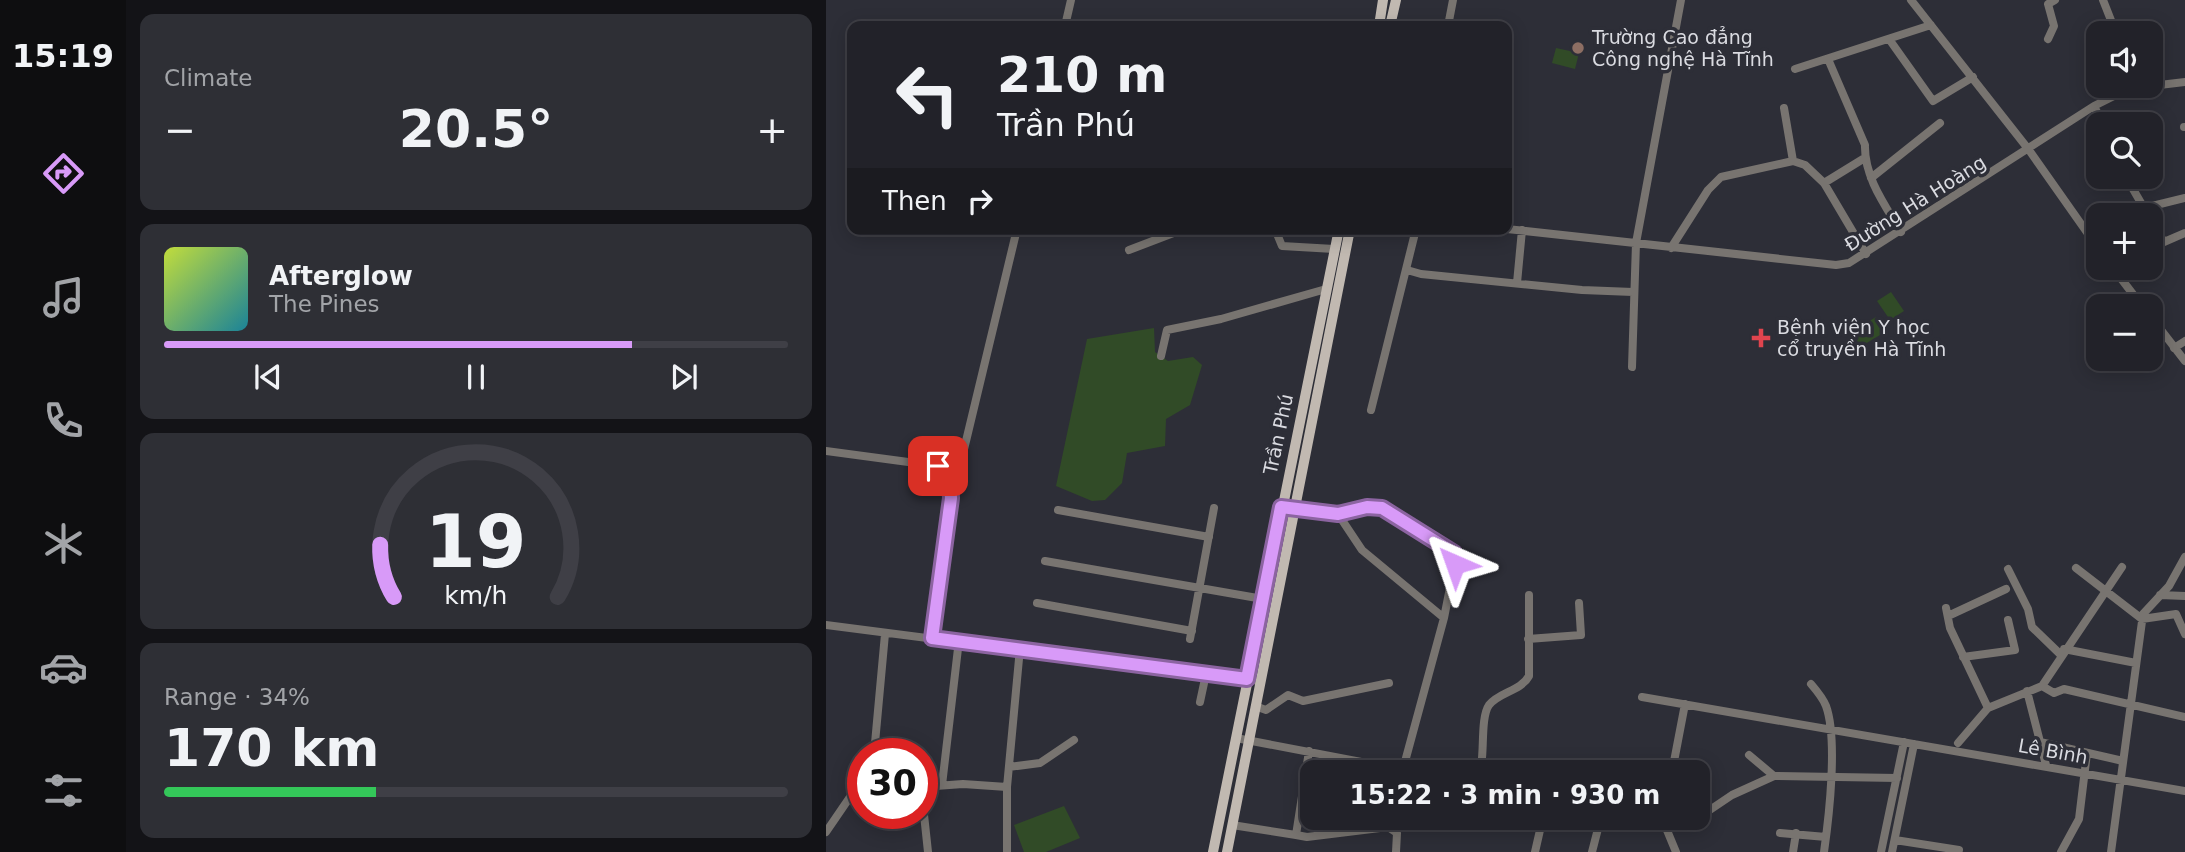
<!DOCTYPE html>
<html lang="en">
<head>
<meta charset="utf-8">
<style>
  :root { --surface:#222229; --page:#2e2f35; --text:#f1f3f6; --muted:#a2a4a8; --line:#3f3f46; --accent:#d89af8 }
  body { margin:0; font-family:"DejaVu Sans",sans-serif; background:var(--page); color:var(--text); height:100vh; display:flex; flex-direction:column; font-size:26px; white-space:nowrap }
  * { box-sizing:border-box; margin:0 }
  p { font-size:23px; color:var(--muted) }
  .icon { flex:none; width:38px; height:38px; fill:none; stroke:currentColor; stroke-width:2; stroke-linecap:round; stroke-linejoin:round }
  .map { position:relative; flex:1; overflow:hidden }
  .drawer { display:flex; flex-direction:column; gap:14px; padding:14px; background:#131317; width:700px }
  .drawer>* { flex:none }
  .hud { position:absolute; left:21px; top:21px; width:665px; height:214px; border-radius:14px; box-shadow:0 4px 18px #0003,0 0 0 2px var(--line); background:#222229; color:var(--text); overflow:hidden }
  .tools { position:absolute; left:1260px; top:21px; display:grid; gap:14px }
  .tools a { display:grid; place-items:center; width:77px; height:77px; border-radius:14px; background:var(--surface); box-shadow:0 4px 18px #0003,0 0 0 2px var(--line); font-size:35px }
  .speed { position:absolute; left:21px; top:738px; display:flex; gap:14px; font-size:35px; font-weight:700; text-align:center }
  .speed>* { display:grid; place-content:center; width:91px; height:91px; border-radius:50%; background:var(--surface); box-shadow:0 4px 18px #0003,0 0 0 2px var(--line); line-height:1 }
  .speed .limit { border:10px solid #d22; background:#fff; color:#111 }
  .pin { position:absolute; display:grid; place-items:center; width:60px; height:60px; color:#fff; margin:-30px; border-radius:14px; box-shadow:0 4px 10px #0006 }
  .me { position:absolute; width:77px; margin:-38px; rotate:317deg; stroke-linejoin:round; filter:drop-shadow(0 0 5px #0008) }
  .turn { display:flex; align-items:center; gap:24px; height:147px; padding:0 35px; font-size:32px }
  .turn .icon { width:91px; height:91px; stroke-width:2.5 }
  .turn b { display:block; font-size:49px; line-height:60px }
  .then { display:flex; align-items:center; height:66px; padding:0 35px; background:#0003; gap:14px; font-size:26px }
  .big { font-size:52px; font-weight:800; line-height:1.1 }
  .drawer .tile { flex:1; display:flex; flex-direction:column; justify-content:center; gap:10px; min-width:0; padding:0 24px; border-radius:14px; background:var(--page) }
  .drawer .dial { align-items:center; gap:0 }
  .dial svg { height:182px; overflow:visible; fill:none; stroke:var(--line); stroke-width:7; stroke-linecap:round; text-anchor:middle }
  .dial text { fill:var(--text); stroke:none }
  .song { display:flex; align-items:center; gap:21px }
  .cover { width:84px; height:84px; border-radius:10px; background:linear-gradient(135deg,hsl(70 70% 55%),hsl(190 70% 35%)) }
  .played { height:7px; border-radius:4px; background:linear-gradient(90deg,var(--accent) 75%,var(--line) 75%) }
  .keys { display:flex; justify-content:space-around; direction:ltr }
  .heat { display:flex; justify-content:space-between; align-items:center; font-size:38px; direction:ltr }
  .charge { height:10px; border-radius:5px; background:linear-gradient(90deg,#34c759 34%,var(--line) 0) }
  .trip { position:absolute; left:474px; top:760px; width:410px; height:70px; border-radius:14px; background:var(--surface); box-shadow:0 4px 18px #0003,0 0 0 2px var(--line); font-weight:800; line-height:70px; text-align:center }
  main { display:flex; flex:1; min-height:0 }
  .dock { display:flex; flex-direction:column; width:126px; justify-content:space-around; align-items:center; background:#0e0e10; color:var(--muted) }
  .dock .icon { width:49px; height:49px }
  .dock .current { color:var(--accent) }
  .dock b { font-size:32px; color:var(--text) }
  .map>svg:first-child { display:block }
</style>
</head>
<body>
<main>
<nav class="dock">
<b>15:19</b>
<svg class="icon current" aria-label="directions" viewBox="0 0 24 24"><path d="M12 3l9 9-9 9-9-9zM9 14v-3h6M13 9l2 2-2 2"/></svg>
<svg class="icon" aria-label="music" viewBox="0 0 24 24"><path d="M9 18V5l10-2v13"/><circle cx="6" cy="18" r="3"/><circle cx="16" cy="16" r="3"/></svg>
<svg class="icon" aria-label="phone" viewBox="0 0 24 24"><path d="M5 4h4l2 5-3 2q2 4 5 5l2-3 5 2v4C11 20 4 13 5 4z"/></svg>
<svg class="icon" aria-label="climate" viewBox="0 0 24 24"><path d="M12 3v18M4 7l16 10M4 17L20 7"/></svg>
<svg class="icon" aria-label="car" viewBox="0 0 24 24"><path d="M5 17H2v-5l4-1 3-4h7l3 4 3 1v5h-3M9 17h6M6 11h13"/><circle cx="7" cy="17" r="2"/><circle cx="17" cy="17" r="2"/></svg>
<svg class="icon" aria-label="filters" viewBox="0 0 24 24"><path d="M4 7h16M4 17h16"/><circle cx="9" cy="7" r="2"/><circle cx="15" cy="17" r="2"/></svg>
</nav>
<section class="drawer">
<div class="tile"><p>Climate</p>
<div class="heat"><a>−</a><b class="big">20.5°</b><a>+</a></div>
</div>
<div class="tile">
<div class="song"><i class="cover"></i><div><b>Afterglow</b><p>The Pines</p></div></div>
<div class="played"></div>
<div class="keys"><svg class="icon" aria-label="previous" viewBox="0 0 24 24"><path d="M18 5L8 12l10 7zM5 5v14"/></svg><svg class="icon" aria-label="pause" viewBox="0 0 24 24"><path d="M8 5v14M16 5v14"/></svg><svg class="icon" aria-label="next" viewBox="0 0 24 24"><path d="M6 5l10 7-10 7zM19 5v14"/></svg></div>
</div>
<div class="tile dial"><svg viewBox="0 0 100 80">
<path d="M14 69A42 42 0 1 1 86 69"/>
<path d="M14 69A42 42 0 0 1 8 46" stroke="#d89af8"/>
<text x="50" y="56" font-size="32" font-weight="700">19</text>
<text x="50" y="72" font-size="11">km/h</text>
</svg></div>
<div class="tile"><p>Range · 34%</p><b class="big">170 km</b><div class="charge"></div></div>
</section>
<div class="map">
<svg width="1359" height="852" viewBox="0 0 1359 852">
  <rect width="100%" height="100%" fill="#2d2e37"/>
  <path fill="#314b27" d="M730,48L753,53L749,69L726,63Z
    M1065,292L1078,311L1064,320L1051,301Z
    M1050,317L1059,332L1029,350L1020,335Z
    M328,328L329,352L342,361L367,357L376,365L364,405L340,419L339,446L301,453L296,483L279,500L266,501L230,486L261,339Z
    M238,806L254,838L220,852H198L188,825Z"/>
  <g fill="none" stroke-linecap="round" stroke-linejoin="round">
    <path stroke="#787470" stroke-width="8" d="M1085,0L1203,150L1272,248
      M1277,0L1290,33
      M239,26L245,0
      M622,26L627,0
      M1063,39L1107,101L1147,77
      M1222,39L1228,26L1222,4L1229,0
      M1002,59L1039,145C1038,177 1059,205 1075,232
      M969,69L1105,25
      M1325,86L1359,82
      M1268,106L1277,124
      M958,108L967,161
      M1358,127H1359
      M1300,177L1322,215
      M1045,178L1114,123
      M998,183L1037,159
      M1318,208L1359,198
      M1325,220L1338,242L1359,233
      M449,229L456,246L508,249
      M681,229L1010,265L1023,263L1268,106L1306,87L1324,86
      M845,248L882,190L895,177L967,161L979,165L998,183L1040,254
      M303,250L358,229
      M1287,268L1316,306
      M581,270L595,274L756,290L807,292
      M691,283L696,230
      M1325,317L1359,361
      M1348,348L1359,341
      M335,356L341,330L395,319L500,289
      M806,367L810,243L855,0
      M545,410L590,229
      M0,451L112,466C126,472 124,483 125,498L106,638
      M124,476L134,466L191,229
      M455,507L512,514L536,550L618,618L577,769
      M232,510L383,537
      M512,514L556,507L628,553L630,557L618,618
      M219,561L437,599
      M1250,568L1316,619L1350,614L1359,634
      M1182,569L1202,609L1206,627L1234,654
      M1334,595L1359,596
      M211,603L366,631
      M1120,608L1124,628L1162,708
      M1122,616L1180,589
      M0,625L434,681
      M364,639L388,508
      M702,639L755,635L753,603
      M1238,649L1310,663
      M1137,657L1189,650L1182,620
      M985,684C991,691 997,698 1000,706C1012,739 1003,817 998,852
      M1216,686L1296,567
      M1201,691L1220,765
      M816,697L1359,791
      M374,702L380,674
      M429,706L440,710L462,695L477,701L563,683
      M410,738L588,772
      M1214,742L1297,761
      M1132,743L1162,708L1216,686L1228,693L1238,689L1359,717
      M48,754L59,634
      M923,755L948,776
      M183,767L214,763L248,740
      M654,772C659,754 654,718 663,705C673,692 695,691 703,676V595
      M846,772L859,704
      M116,785L133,640
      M96,787L137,784L181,787
      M96,796L102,852
      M810,817L838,823L850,852
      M838,817V823L857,828L906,795L948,776L1071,778
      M406,825L470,835L483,751
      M0,832L37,778
      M954,833L1000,837
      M470,835L481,837L562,827L571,833L570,852
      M1069,840L1133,850
      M181,852V787L194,648
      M709,852L717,817
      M766,852L775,817
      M967,852L970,833
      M1055,852L1078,742
      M1066,852L1088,744
      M1235,852L1253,819L1261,753
      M1285,852L1317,614L1343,586L1359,557"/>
    <path stroke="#c1b9b1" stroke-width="10" d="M553,26L557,0
      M564,26L570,0
      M387,852L513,229
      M401,852L524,229"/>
  </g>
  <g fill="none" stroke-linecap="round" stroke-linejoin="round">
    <defs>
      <path id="route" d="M112,466C126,472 124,484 125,498L106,638L421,679L455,507L512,514L541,507L556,508L628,553L629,564"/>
    </defs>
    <use href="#route" stroke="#8c64a1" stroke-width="18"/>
    <use href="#route" stroke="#d89af8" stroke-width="12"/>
  </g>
  <circle fill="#8d6e63" stroke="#2d2e37" stroke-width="2.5" cx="752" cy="48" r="7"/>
  <path fill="#e0444e" stroke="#2d2e37" stroke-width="2.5" d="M931.5 327.5h7v7h7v7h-7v7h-7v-7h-7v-7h7z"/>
  <g text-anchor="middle" stroke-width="7" stroke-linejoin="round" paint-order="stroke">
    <g font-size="19" fill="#dadbe1" stroke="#2d2e37" text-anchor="start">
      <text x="766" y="44">Trường Cao đẳng<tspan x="766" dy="22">Công nghệ Hà Tĩnh</tspan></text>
      <text x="951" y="334">Bệnh viện Y học<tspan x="951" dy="22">cổ truyền Hà Tĩnh</tspan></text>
    </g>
    <g font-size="19" fill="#dadbe1" stroke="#2d2e37">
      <text transform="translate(1089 203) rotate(-32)" y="7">Đường Hà Hoàng</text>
      <text transform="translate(452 434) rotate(-78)" y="7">Trần Phú</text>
      <text transform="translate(1227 751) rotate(10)" y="7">Lê Bình</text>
    </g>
  </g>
</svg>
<div class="tools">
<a><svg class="icon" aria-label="sound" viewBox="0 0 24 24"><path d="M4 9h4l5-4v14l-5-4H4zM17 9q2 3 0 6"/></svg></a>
<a><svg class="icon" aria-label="search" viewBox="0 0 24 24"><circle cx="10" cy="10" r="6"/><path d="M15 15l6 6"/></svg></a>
<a>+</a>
<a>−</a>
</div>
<div class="speed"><div class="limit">30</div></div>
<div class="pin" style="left:112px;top:466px;background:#d93025"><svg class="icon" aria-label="arrive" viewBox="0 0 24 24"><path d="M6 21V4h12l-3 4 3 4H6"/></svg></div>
<svg class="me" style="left:629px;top:564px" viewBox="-20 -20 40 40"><path d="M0-17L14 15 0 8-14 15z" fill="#d89af8" stroke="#fff" stroke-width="4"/></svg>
<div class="trip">15:22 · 3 min · 930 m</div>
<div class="hud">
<div class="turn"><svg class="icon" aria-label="left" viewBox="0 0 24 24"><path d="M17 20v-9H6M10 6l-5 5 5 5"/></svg><div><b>210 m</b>Trần Phú</div></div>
<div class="then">Then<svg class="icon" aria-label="right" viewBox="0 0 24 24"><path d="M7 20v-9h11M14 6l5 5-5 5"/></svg></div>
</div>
</div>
</main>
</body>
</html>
